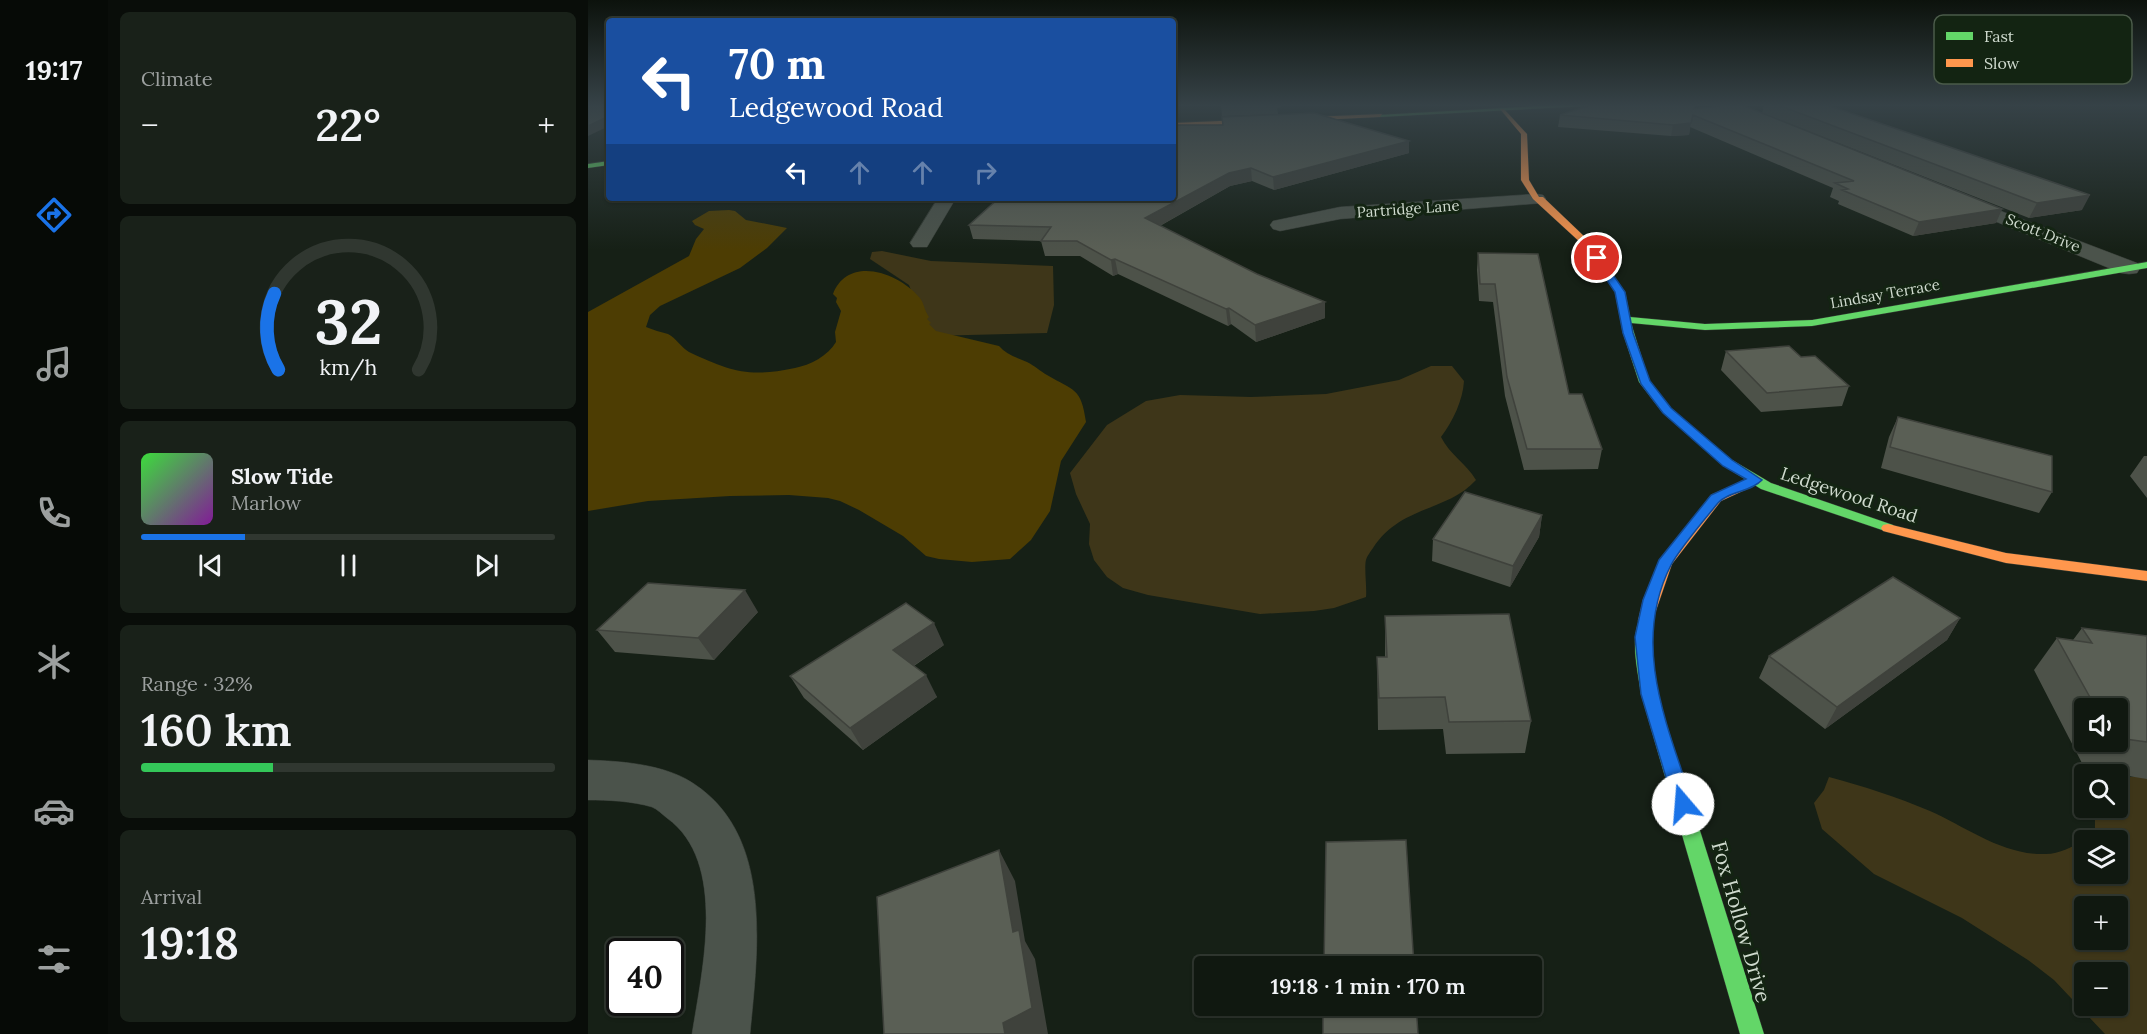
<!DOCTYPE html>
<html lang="en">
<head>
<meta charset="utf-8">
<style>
  :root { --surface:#101810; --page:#192119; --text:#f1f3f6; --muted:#9ca09f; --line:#303730; --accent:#1a73e8 }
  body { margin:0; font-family:Lora,serif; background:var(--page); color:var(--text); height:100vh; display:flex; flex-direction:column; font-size:22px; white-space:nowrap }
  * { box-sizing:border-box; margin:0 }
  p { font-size:20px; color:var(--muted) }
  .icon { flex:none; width:33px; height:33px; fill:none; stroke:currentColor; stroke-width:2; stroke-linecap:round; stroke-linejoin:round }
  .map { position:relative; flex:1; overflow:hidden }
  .details { display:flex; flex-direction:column; gap:12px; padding:12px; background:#090d09; width:480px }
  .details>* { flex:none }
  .top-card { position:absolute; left:18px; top:18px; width:570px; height:183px; border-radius:6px; box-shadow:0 2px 4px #0004,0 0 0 2px var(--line); background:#1a4fa0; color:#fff; overflow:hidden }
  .buttons { position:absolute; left:1486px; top:698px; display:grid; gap:12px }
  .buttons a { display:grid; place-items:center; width:54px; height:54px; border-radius:6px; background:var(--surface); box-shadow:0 2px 4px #0004,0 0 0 2px var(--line); font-size:30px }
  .speed { position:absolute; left:18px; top:938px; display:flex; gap:12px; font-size:30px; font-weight:700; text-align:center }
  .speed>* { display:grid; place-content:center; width:78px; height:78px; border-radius:50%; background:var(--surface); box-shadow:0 2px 4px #0004,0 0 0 2px var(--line); line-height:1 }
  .speed .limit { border:3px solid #111; border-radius:9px; background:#fff; color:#111 }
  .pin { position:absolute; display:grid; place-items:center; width:51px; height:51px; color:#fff; margin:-26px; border:3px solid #fff; border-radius:50%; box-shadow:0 2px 6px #0007 }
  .me { position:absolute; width:66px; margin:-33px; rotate:342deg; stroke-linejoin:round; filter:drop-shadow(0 0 4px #0008) }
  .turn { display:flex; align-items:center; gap:21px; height:126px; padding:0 24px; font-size:27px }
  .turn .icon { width:78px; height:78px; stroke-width:2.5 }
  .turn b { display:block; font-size:42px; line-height:51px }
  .lanes { display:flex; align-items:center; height:57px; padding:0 24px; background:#0003; justify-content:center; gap:30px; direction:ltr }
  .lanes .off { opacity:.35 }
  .big { font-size:45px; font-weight:600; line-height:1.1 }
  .details .widget { flex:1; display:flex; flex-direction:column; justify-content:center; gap:9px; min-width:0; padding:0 21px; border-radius:9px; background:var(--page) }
  .details .dial { align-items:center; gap:0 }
  .dial svg { height:156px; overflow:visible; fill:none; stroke:var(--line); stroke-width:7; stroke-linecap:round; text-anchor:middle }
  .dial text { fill:var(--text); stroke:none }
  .song { display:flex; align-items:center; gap:18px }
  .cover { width:72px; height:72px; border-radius:9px; background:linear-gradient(135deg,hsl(120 70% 55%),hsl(290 70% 35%)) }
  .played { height:6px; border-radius:3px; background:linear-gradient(90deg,var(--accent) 25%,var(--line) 25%) }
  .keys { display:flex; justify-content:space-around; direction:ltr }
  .heat { display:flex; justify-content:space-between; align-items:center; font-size:33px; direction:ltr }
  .charge { height:9px; border-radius:4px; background:linear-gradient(90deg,#34c759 32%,var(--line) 0) }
  .trip { position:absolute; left:606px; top:956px; width:348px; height:60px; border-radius:6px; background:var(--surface); box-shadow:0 2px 4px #0004,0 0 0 2px var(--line); font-weight:600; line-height:60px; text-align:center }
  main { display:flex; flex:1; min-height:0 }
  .dock { display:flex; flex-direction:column; width:108px; justify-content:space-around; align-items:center; background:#060a06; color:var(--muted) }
  .dock .icon { width:42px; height:42px }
  .dock .selected { color:var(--accent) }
  .dock b { font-size:27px; color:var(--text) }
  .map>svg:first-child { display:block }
</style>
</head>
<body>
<main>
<nav class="dock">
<b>19:17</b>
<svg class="icon selected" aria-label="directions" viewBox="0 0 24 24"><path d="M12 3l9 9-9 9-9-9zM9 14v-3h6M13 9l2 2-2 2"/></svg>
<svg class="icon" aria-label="music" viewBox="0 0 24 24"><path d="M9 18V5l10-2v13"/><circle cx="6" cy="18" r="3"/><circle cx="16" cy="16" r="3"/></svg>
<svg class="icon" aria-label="phone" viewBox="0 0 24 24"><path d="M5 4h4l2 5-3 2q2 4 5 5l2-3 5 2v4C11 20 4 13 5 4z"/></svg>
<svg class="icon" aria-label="climate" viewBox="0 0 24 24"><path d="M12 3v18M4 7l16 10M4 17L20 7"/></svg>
<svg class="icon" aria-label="car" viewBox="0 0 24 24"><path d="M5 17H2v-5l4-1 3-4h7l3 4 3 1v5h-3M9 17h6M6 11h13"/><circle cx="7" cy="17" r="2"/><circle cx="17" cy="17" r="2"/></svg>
<svg class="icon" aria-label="filters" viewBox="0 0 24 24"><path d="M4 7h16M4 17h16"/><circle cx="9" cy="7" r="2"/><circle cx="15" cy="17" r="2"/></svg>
</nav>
<section class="details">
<div class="widget"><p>Climate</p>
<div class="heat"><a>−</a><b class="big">22°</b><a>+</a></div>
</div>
<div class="widget dial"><svg viewBox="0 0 100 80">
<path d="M14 69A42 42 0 1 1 86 69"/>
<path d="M14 69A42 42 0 0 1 12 30" stroke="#1a73e8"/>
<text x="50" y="56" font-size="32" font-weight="700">32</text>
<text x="50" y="72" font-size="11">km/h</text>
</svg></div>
<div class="widget">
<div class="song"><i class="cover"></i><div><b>Slow Tide</b><p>Marlow</p></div></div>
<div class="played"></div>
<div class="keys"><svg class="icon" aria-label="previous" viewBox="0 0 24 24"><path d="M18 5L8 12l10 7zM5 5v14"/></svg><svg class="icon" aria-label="pause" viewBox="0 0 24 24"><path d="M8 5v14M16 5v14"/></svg><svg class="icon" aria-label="next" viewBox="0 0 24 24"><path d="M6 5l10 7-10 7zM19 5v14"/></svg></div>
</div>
<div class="widget"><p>Range · 32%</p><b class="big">160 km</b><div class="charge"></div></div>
<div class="widget"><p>Arrival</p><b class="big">19:18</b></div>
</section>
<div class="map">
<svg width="1559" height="1034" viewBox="0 0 1559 1034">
  <rect width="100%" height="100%" fill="#162016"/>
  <path fill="#3e3619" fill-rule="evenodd" d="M294,251L343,261L465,266L466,305L459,333L341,336L321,285L282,259L284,252Z
    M843,366H864L876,381C875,400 865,421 853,437C862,455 878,463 888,480C859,512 813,505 785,548C783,551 779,556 778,560C776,567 779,588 778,597L746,608L726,611L672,614L560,595L535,588L519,577L506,560L501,544L502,524L488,494L482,473L519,425L558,401L592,395L663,397L738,394L811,380Z
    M1559,776V1034H1517L1466,980L1440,960L1374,918L1286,874L1234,829L1226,803L1236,790L1241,777C1275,786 1309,797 1342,811C1378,827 1416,856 1458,854C1471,854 1485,846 1497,841V873H1530V840H1499L1507,829V807H1530V781L1542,777ZM1497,906H1530V939H1497ZM1497,972H1530V1005H1497Z"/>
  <path fill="#4d3d03" d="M141,210L147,211L158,220L199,228L179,248L152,268L72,306L62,315L58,327C65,330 73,332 80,334C88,338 93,347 101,352C142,371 160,378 207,368C222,365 240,356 248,342L247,332L253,311L248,302L249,298L245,294C260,255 310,272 331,297C336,302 336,310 341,317L339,319L343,323L341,324L348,331L411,346C418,354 429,358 439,362C447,366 452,371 459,375C486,391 493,387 498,422L473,461L462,511L443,540L422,559L384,562L351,559L338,556L315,536L271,510L252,501L240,498L201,495L142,496L60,501L0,511V312L101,256L108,239L116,229L107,225L104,221L121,211Z"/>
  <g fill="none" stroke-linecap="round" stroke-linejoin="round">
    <defs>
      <path id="street" d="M949,194L955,195L958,199L955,203L752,219L692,231L685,229L682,225L685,221L752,207Z
        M1371,195L1549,263L1552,268L1549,273L1541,274L1533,273L1365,204L1362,200L1365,196Z
        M350,198H368L339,247H325L322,243Z
        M0,760C32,761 70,764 98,779C187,829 170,949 162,1034H104C114,970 140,862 79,818C74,814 69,809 64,807C44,801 20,800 0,800Z"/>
      <path id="fast" d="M968,105H1018L792,117L789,115Z
        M21,161V165L0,168V164Z
        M1559,262V268L1224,326L1117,330L1043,323L1061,381L1083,409L1144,460L1183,483L1305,525L1307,528L1305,531L1300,532L1173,489L1136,466L1075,413L1051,382L1035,333L1027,292L1018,278L1025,276L1037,292L1042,317L1117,324L1224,320Z
        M1058,615L1063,617L1066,621L1063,637L1069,694L1176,1034H1152L1053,694C1050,671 1041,638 1053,617Z"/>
      <path id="slow" d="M912,109H916L939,134L941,180L951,197H955L1000,240L1026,278L1025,280H1019L994,244L945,199L933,180V134Z
        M794,114L792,117L585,127V123Z
        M1167,476L1172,477L1173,480L1172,483L1133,501L1084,564L1063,625H1053L1050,621L1055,600L1070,563L1123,495Z
        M1300,524L1418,553L1559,571V581L1418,563L1295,531L1293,528L1295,525Z"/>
    </defs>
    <use href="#street" stroke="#343b34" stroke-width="1"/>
    <use href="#fast" stroke="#343b34" stroke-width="1"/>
    <use href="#slow" stroke="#343b34" stroke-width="1"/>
    <use href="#street" fill="#4b534b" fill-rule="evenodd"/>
    <use href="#fast" fill="#63d668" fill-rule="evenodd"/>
    <use href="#slow" fill="#ff974d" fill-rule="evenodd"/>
  </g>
  <path fill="#4d5249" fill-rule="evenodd" d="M633,105H693V107L689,108L690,114L634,116Z
    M1176,105H1239L1494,210L1441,218L1174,113Z
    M1106,109L1414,209L1408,223L1325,236L1250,204L1251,201L1242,197L1245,188L1102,127L1101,135L1083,136L970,127L972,115Z
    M635,125L821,141V153L686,190L664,181L642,186L572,226L737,318L668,342L643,324L640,326L530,274L525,276L492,256H457L453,241L385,239L381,225Z
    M890,253L981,394L1014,449L1010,469L936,470L917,396L905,302L891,301L889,270Z
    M1138,351L1213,357L1261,386L1254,406L1173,412L1133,370Z
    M1310,417L1464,492L1451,513L1293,468L1301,437Z
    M1556,456H1559V498L1542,476Z
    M954,515L951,537L922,587L844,561L845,539Z
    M170,612L126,660L27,652L9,630Z
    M797,616L943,721L937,753L858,754L855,729L790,730L789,657H797Z
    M1372,618L1359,640L1237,729L1171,678L1181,656Z
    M1494,628L1559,636V779L1497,769L1446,670L1469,638L1485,640ZM1497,708H1530V741H1497Z
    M356,645L326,666L349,697L275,750L216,698L202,676Z"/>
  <path fill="#3f423c" d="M21,116V126L0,136V126Z
    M1103,123L1101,135L1083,136L1085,125Z
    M821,141V153L686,190L685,177Z
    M663,168L664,181L642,186L559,233L557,218L641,173Z
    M1502,195L1494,210L1441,218L1449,203Z
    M1414,209L1408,223L1325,236L1331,222Z
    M527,259L530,274L525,276L523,260Z
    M737,302V318L668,342L667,325Z
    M641,308L643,324L640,326L638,309Z
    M954,515L951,537L922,587L925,566Z
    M157,590L170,612L126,660L110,638Z
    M1372,618L1359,640L1237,729L1249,707Z
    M346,623L356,645L316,672L305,650Z
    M338,675L349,697L275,750L262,728Z
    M411,850L427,881L437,941L447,959L460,1034H417L415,1023Z"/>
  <path fill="#5a5f55" stroke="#3f423c" stroke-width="1.5" d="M0,105H21V116L0,126Z
    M1003,105H1107L1106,109L1140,105H1154L1414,209L1331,222L1254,190L1260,189L1247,183L1266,181L1105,115L1103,123L1085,125L972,115Z
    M1190,105H1239L1502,195L1449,203Z
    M726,113L821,141L685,177L663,168L641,173L557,218L669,274L737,302L667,325L641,308L638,309L527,259L523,260L489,241H453L463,227L381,225L411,198H585V125H635L634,117Z
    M890,253L950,254L981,394H994L1014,449H939L919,377L907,284H892Z
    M1201,346L1213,357L1227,356L1261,386L1179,393L1138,351Z
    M1310,417L1464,456V492L1302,447Z
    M877,492L954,515L925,566L845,539Z
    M1305,577L1372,618L1249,707L1181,656Z
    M60,583L157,590L110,638L9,630Z
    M318,603L346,623L305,650L338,675L262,728L202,676Z
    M921,614L943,721L861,722L857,697L791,698L789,657H799L797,616Z
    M1494,628L1559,636V742L1530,738V708H1508L1469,638L1504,643Z
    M818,840L826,966H736L738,842Z
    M411,850L425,932L431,930L444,1008L415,1023L417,1034H296L289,897Z
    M735,1005H828L830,1034H735Z"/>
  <linearGradient id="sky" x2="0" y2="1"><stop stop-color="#0c120c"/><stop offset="0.42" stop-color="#364247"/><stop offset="1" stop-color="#364247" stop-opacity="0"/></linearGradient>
  <rect width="1559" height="250" fill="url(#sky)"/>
  <path fill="#1a73e8" stroke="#114b97" stroke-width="1.5" d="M1006,256H1012L1037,292L1045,333L1062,381L1083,408L1144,460L1174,480C1163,492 1141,491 1130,503C1117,519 1092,548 1083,565C1042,645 1080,727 1105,804L1102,810L1095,813L1089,810L1086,804L1053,694L1047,637L1055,600L1071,560L1123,495L1158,479L1135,466L1075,413L1053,384L1035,333L1027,292L1004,258Z"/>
  <g text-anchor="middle" stroke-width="6" stroke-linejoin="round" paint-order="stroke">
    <g font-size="15" fill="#cfdace" stroke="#132412">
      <text transform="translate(820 209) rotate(-4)" y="5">Partridge Lane</text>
      <text transform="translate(1455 233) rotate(22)" y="5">Scott Drive</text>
      <text transform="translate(1297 294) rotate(-10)" y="5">Lindsay Terrace</text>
    </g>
    <g font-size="18" fill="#cfdace" stroke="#132412">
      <text transform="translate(1261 495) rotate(18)" y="6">Ledgewood Road</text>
    </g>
    <g font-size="21" fill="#cfdace" stroke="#132412">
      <text transform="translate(1153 922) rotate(74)" y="7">Fox Hollow Drive</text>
    </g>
  </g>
  <rect x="1346" y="15" width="198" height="69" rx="9" fill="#132412" stroke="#4b5b4a" stroke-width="1.5"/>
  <rect x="1358" y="32" width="27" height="8" fill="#63d668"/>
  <rect x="1358" y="59" width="27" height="8" fill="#ff974d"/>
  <g font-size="16" fill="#cfdace">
    <text x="1396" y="42">Fast</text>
    <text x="1396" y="69">Slow</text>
  </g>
</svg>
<div class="buttons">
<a><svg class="icon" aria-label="sound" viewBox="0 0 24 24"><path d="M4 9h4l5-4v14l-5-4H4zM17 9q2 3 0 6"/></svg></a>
<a><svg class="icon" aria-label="search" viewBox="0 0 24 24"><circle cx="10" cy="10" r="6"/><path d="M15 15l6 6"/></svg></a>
<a><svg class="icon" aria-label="layers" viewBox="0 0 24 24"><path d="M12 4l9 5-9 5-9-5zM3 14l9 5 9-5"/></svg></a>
<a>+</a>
<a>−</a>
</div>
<div class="speed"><div class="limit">40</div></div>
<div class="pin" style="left:1009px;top:258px;background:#d93025"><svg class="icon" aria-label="arrive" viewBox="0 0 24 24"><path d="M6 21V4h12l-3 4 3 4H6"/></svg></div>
<svg class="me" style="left:1095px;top:804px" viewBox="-20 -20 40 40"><circle r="19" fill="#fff"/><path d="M0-13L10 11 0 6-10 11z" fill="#1a73e8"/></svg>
<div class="trip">19:18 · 1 min · 170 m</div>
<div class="top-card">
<div class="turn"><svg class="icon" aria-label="left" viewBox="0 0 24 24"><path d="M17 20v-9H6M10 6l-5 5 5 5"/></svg><div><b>70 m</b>Ledgewood Road</div></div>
<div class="lanes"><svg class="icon" aria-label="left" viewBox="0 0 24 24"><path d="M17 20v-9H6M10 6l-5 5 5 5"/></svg><svg class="icon off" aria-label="ahead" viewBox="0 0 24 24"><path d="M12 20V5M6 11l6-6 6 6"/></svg><svg class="icon off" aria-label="ahead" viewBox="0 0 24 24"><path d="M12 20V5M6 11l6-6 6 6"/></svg><svg class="icon off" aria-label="right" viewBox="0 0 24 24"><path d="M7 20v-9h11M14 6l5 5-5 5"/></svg></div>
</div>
</div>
</main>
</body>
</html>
